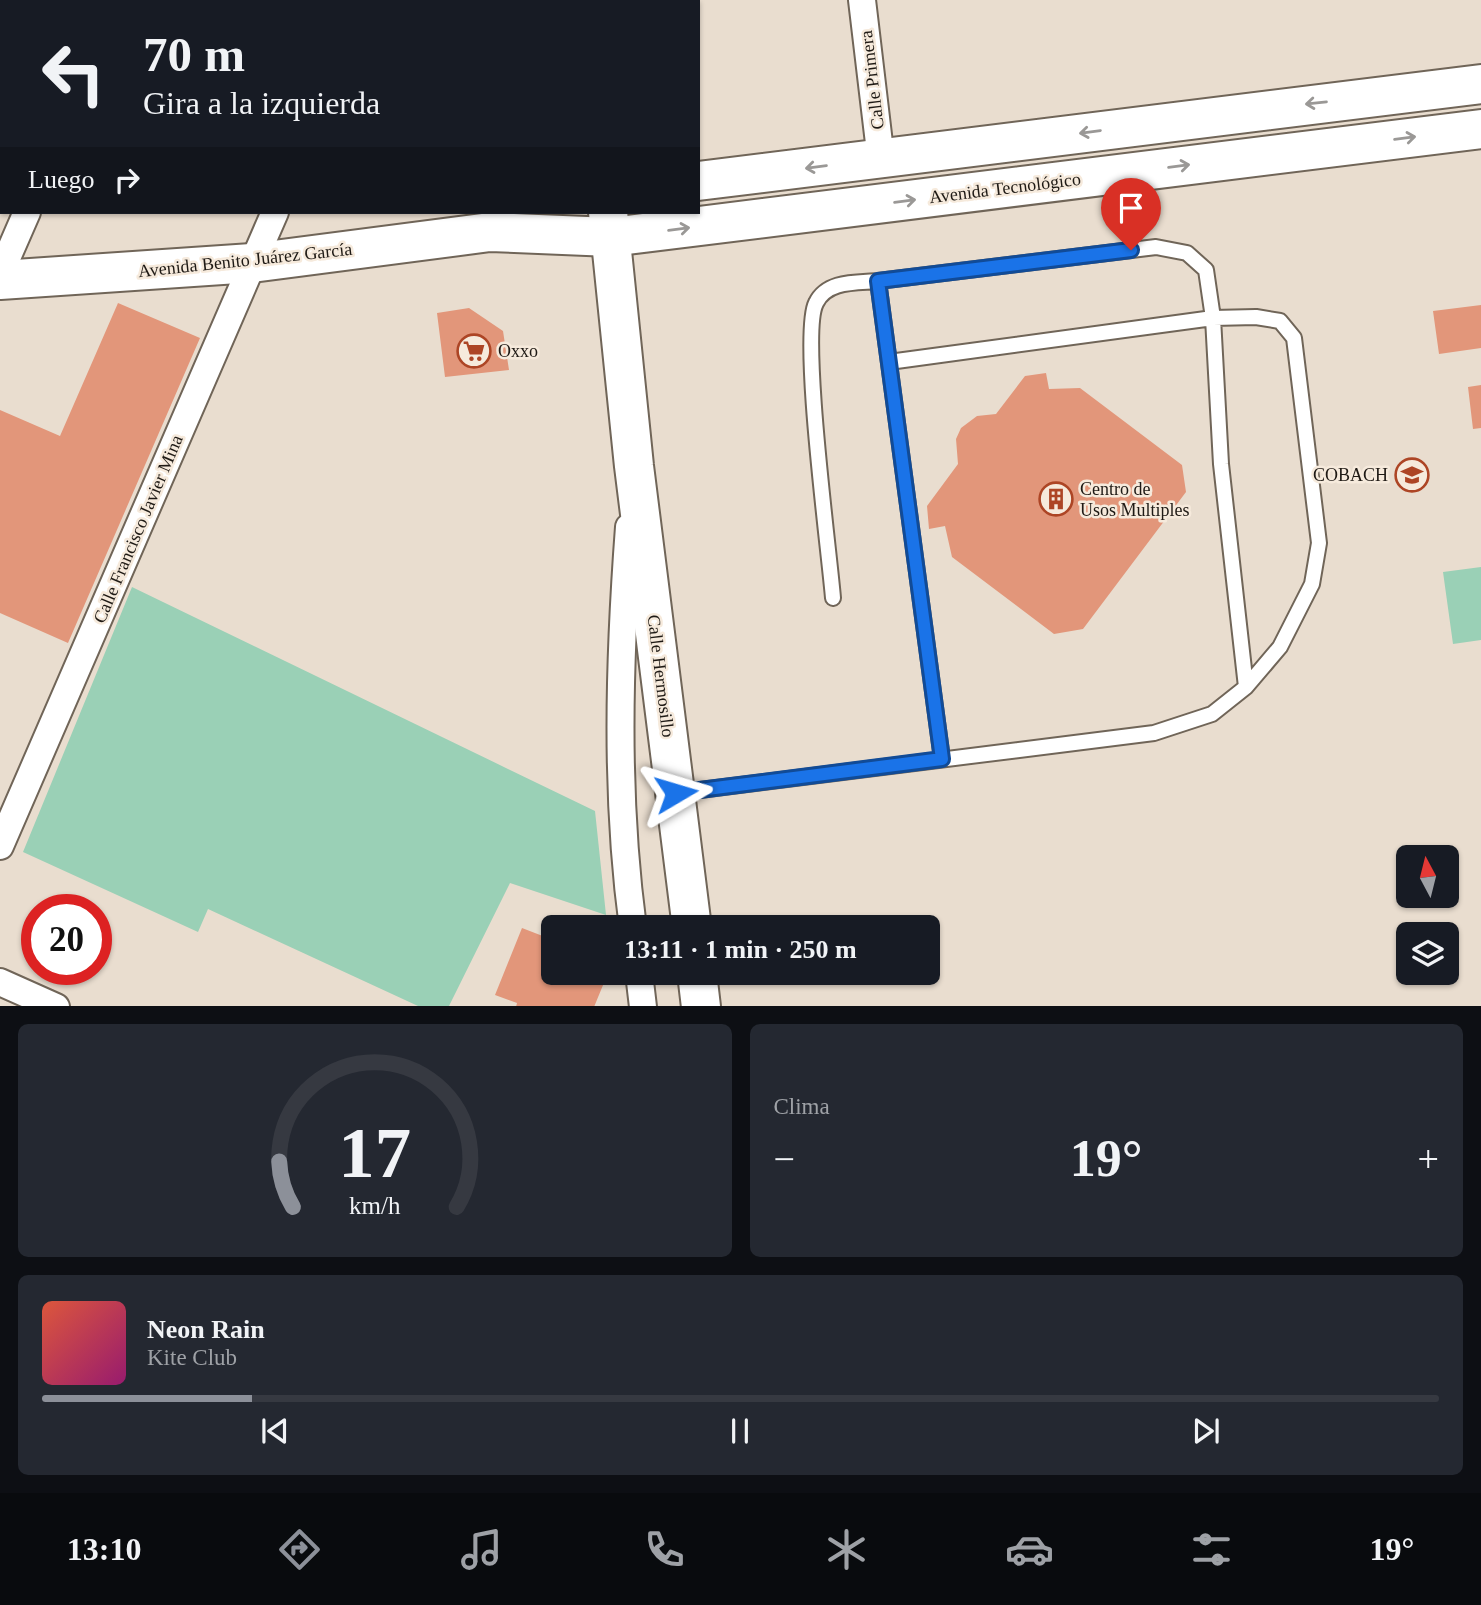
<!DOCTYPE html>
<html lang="es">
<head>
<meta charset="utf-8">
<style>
  :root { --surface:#171b24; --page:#242831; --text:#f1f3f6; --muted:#9ea1a6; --line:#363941; --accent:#8c9099 }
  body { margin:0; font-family:"Times New Roman",serif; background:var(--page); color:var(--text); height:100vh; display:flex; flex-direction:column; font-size:26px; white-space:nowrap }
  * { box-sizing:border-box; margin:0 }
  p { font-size:23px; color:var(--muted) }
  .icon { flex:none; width:38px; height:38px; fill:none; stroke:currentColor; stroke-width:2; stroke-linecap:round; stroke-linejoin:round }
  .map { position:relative; height:1006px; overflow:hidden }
  .panel { display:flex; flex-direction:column; gap:18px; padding:18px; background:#0d0f14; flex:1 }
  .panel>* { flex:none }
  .guide { position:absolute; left:0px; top:0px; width:700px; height:214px; box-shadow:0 2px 5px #0004; background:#171b24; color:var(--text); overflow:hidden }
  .needle { width:46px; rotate:353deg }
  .fabs { position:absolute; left:1396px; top:845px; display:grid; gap:14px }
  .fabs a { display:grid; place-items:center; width:63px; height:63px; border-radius:10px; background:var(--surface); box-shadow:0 2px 5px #0004; font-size:35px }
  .speed { position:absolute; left:21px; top:894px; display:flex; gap:14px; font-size:35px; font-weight:700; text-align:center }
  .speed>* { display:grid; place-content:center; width:91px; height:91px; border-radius:50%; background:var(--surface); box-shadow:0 2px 5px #0004; line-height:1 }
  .speed .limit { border:10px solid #d22; background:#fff; color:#111 }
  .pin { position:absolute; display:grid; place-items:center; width:60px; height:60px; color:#fff; margin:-72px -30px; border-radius:50% 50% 50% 0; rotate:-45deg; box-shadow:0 0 7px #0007 }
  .pin .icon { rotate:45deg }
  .me { position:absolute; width:77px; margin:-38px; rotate:83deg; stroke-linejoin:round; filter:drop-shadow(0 0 5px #0008) }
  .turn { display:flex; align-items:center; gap:24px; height:147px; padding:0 28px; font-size:32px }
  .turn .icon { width:91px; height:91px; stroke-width:2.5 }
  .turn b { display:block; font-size:49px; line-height:60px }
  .then { display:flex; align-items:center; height:66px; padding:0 28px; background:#0003; gap:14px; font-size:26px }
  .big { font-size:52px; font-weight:700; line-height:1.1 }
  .panel .card { flex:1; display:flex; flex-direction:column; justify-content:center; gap:10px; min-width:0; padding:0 24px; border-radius:10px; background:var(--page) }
  .panel .dial { align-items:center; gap:0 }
  .dial svg { height:182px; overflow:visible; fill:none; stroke:var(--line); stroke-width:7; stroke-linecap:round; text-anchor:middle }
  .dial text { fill:var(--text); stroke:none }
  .song { display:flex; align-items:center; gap:21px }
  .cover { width:84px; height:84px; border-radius:10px; background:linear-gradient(135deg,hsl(10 70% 55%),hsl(320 70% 35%)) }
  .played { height:7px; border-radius:4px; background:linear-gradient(90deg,var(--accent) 15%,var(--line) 15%) }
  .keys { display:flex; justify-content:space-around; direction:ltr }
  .heat { display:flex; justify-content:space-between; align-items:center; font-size:38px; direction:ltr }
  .panel .tiles { flex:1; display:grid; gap:18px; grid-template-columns:1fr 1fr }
  .card:last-child { grid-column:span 2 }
  .trip { position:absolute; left:541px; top:915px; width:399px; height:70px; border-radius:10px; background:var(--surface); box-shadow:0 2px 5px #0004; font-weight:700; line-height:70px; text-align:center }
  .tabs { display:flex; height:112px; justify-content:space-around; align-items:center; background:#090b0e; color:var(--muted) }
  .tabs .icon { width:49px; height:49px }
  .tabs .current { color:var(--accent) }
  .tabs b { font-size:32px; color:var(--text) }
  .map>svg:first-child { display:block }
</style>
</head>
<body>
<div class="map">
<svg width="1481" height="1007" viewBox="0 0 1481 1007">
  <rect width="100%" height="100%" fill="#e9ddcf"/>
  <path fill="#9ad0b6" d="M1481,567V640L1453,644L1443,572Z
    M132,587L595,811L606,915L510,883L449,1006H418L208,909L198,932L23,852Z"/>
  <path fill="#e2967a" d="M118,303L200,338L68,643L0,613V410L60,436Z
    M1481,305V348L1439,354L1433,311Z
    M469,308L503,331L509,370L445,377L437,313Z
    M1046,373L1049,389L1080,388L1182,465L1186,492L1083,629L1054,634L952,557L945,526L929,529L927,506L958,464L956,439L961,428L977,416L996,414L1025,376Z
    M1481,385V428L1473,429L1468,387Z
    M522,928L553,940V973H608L594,1007H516L517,1003L495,995Z"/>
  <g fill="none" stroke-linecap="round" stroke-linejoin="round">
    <defs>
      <path id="lane" d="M878,281L1156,247L1187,253L1206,270L1213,318L1221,464L1246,687
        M833,598C829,549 800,334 816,303C827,280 857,283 878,281L942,759
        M676,793L1154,733L1212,714L1246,687L1280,647L1312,584L1319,543L1294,338L1280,321L1256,317L1213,318L889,362"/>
      <path id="street" d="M333,0L336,2
        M862,0L881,160
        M118,2V0
        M370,2L371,0
        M0,274L27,212
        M629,527C619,660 615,795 633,928
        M0,846L275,212
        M639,973L643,1007
        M0,982L56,1007"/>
      <path id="secondary" d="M585,0V2
        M608,212L634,466L692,928
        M697,973L701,1007"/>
      <path id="primary" d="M698,181L1481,84
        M0,280L252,263L490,232L611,237L1481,129"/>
    </defs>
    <use href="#lane" stroke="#706558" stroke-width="18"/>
    <use href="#street" stroke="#706558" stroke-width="30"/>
    <use href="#secondary" stroke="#706558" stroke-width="42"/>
    <use href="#primary" stroke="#706558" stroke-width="42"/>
    <use href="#lane" stroke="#fff" stroke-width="14"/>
    <use href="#street" stroke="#fff" stroke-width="26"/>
    <use href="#secondary" stroke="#fff" stroke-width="38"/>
    <use href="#primary" stroke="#fff" stroke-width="38"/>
  </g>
  <defs><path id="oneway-shaft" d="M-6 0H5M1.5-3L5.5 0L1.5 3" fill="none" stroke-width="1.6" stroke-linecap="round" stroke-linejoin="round" transform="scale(1.75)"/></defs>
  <g stroke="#9a9896">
    <use href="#oneway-shaft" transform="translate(1316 103) rotate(174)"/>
    <use href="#oneway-shaft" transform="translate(1090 132) rotate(172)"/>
    <use href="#oneway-shaft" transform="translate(1405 138) rotate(-7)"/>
    <use href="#oneway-shaft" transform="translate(1179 166) rotate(-7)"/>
    <use href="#oneway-shaft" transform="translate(816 167) rotate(173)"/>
    <use href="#oneway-shaft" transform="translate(905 201) rotate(-7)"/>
    <use href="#oneway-shaft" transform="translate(679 229) rotate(-7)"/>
  </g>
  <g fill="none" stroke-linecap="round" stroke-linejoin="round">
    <defs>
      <path id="route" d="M676,793L942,759L878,281L1131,250"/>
    </defs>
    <use href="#route" stroke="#114b97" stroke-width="18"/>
    <use href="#route" stroke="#1a73e8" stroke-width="12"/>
  </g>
  <defs>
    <symbol id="supermarket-ring" viewBox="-11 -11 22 22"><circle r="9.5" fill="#f6eadc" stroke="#ad4525" stroke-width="1.5"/><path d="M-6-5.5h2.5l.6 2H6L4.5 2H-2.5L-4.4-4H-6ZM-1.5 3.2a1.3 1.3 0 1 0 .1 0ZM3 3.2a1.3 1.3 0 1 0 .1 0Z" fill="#ad4525"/></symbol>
    <symbol id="school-ring" viewBox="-11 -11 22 22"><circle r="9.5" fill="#f6eadc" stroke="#ad4525" stroke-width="1.5"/><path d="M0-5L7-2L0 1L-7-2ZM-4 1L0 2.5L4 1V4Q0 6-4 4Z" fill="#ad4525"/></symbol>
    <symbol id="building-ring" viewBox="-11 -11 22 22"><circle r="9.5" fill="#f6eadc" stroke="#ad4525" stroke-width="1.5"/><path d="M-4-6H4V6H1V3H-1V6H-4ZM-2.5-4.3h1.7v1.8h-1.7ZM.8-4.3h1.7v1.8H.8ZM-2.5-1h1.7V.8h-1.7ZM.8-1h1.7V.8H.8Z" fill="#ad4525"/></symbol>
  </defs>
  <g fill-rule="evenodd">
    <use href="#supermarket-ring" x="455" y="332" width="38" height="38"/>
    <use href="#school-ring" x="1393" y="456" width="38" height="38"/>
    <use href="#building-ring" x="1037" y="480" width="38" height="38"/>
  </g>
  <g text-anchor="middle" stroke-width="5" stroke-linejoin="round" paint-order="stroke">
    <g font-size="18" fill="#1f1a15" stroke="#f6eadc">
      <text transform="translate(872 80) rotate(-97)" y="6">Calle Primera</text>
      <text transform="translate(1005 188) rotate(-7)" y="6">Avenida Tecnológico</text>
      <text transform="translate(245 260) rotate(-6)" y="6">Avenida Benito Juárez García</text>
      <text transform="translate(138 529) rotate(-67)" y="6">Calle Francisco Javier Mina</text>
      <text transform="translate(661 676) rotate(83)" y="6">Calle Hermosillo</text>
    </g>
    <g font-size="18" fill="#1f1a15" stroke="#f6eadc" text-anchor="start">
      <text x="498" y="357">Oxxo</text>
      <text x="1388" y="481" text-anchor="end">COBACH</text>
      <text x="1080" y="495">Centro de<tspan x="1080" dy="21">Usos Multiples</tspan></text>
    </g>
  </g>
</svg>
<div class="fabs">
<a><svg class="needle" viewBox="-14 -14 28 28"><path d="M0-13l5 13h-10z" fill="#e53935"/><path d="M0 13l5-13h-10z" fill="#9ea1a6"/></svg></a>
<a><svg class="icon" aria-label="layers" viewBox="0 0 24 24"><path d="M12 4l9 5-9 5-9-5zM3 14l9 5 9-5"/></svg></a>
</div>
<div class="speed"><div class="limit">20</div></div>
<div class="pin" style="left:1131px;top:250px;background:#d93025"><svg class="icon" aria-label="arrive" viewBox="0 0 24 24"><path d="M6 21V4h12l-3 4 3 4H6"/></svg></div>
<svg class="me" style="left:676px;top:793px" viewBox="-20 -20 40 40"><path d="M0-17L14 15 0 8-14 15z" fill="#1a73e8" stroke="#fff" stroke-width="4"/></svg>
<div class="trip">13:11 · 1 min · 250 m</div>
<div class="guide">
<div class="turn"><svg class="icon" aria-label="left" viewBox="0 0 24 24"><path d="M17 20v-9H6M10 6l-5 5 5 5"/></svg><div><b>70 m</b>Gira a la izquierda</div></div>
<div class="then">Luego<svg class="icon" aria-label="right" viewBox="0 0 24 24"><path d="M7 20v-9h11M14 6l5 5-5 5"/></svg></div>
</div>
</div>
<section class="panel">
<div class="tiles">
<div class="card dial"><svg viewBox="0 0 100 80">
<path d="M14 69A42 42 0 1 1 86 69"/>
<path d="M14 69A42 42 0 0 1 8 49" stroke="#8c9099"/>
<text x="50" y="56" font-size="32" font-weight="700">17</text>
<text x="50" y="72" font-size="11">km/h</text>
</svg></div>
<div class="card"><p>Clima</p>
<div class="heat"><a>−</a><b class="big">19°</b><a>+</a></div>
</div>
<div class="card">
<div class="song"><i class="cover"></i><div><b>Neon Rain</b><p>Kite Club</p></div></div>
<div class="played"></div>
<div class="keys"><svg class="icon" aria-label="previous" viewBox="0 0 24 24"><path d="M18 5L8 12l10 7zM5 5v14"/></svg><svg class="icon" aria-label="pause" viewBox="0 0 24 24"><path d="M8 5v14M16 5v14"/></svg><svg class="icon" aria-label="next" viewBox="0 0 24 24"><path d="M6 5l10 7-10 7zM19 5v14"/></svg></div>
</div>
</div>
</section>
<nav class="tabs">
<b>13:10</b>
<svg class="icon current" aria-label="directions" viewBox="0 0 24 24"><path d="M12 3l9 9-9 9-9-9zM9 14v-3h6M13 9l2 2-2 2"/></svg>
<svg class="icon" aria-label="music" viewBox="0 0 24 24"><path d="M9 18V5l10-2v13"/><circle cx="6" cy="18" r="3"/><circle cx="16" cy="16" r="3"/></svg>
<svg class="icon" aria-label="phone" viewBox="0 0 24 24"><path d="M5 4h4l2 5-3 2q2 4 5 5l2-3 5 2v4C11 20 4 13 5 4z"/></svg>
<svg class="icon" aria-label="climate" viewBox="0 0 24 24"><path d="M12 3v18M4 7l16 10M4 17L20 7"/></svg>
<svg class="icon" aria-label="car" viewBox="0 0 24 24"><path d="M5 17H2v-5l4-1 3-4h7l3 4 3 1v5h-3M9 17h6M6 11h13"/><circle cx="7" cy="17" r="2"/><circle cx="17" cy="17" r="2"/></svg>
<svg class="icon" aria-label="filters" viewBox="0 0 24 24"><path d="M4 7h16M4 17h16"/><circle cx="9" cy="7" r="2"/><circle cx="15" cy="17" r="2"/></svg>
<b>19°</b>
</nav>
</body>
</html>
